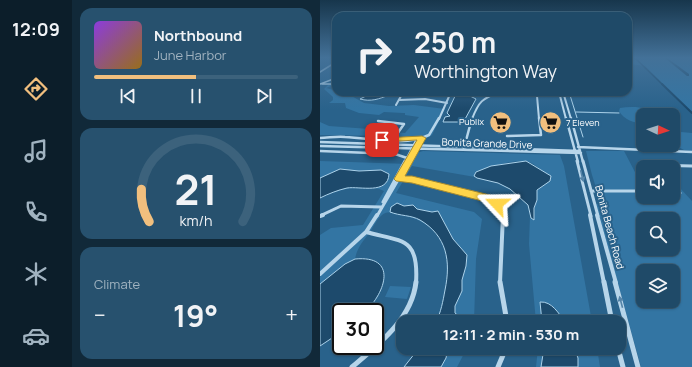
<!DOCTYPE html>
<html lang="en">
<head>
<meta charset="utf-8">
<style>
  :root { --surface:#1f4a68; --page:#27516e; --text:#f1f3f6; --muted:#a1b3c0; --line:#3c627c; --accent:#f1bf7e }
  body { margin:0; font-family:Manrope,sans-serif; background:var(--page); color:var(--text); height:100vh; display:flex; flex-direction:column; font-size:15px; white-space:nowrap }
  * { box-sizing:border-box; margin:0 }
  p { font-size:13px; color:var(--muted) }
  .icon { flex:none; width:22px; height:22px; fill:none; stroke:currentColor; stroke-width:2; stroke-linecap:round; stroke-linejoin:round }
  .map { position:relative; flex:1; overflow:hidden }
  .panel { display:flex; flex-direction:column; gap:8px; padding:8px; background:#112939; width:248px }
  .panel>* { flex:none }
  .banner { position:absolute; left:12px; top:12px; width:300px; height:84px; border-radius:12px; box-shadow:0 1px 3px #0004,0 0 0 1px var(--line); background:#1f4a68; color:var(--text); overflow:hidden }
  .needle { width:26px; rotate:94deg }
  .tools { position:absolute; left:316px; top:108px; display:grid; gap:8px }
  .tools a { display:grid; place-items:center; width:44px; height:44px; border-radius:8px; background:var(--surface); box-shadow:0 1px 3px #0004,0 0 0 1px var(--line); font-size:20px }
  .speed { position:absolute; left:12px; top:303px; display:flex; gap:8px; font-size:20px; font-weight:700; text-align:center }
  .speed>* { display:grid; place-content:center; width:52px; height:52px; border-radius:50%; background:var(--surface); box-shadow:0 1px 3px #0004,0 0 0 1px var(--line); line-height:1 }
  .speed .limit { border:2px solid #111; border-radius:6px; background:#fff; color:#111 }
  .pin { position:absolute; display:grid; place-items:center; width:34px; height:34px; color:#fff; margin:-17px; border-radius:8px; box-shadow:0 2px 6px #0006 }
  .me { position:absolute; width:44px; margin:-22px; rotate:293deg; stroke-linejoin:round; filter:drop-shadow(0 0 3px #0008) }
  .turn { display:flex; align-items:center; gap:14px; height:84px; padding:0 16px; font-size:18px }
  .turn .icon { width:52px; height:52px; stroke-width:2.5 }
  .turn b { display:block; font-size:28px; line-height:34px }
  .big { font-size:30px; font-weight:700; line-height:1.1 }
  .panel .widget { flex:1; display:flex; flex-direction:column; justify-content:center; gap:6px; min-width:0; padding:0 14px; border-radius:12px; background:var(--page) }
  .panel .dial { align-items:center; gap:0 }
  .dial svg { height:104px; overflow:visible; fill:none; stroke:var(--line); stroke-width:7; stroke-linecap:round; text-anchor:middle }
  .dial text { fill:var(--text); stroke:none }
  .song { display:flex; align-items:center; gap:12px }
  .cover { width:48px; height:48px; border-radius:6px; background:linear-gradient(135deg,hsl(270 70% 55%),hsl(40 70% 35%)) }
  .played { height:4px; border-radius:2px; background:linear-gradient(90deg,var(--accent) 50%,var(--line) 50%) }
  .keys { display:flex; justify-content:space-around; direction:ltr }
  .heat { display:flex; justify-content:space-between; align-items:center; font-size:22px; direction:ltr }
  .trip { position:absolute; left:76px; top:315px; width:230px; height:40px; border-radius:12px; background:var(--surface); box-shadow:0 1px 3px #0004,0 0 0 1px var(--line); font-weight:700; line-height:40px; text-align:center }
  main { display:flex; flex:1; min-height:0 }
  .dock { display:flex; flex-direction:column; width:72px; justify-content:space-around; align-items:center; background:#0c1e2a; color:var(--muted) }
  .dock .icon { width:28px; height:28px }
  .dock .active { color:var(--accent) }
  .dock b { font-size:18px; color:var(--text) }
  .map>svg:first-child { display:block }
</style>
</head>
<body>
<main>
<nav class="dock">
<b>12:09</b>
<svg class="icon active" aria-label="directions" viewBox="0 0 24 24"><path d="M12 3l9 9-9 9-9-9zM9 14v-3h6M13 9l2 2-2 2"/></svg>
<svg class="icon" aria-label="music" viewBox="0 0 24 24"><path d="M9 18V5l10-2v13"/><circle cx="6" cy="18" r="3"/><circle cx="16" cy="16" r="3"/></svg>
<svg class="icon" aria-label="phone" viewBox="0 0 24 24"><path d="M5 4h4l2 5-3 2q2 4 5 5l2-3 5 2v4C11 20 4 13 5 4z"/></svg>
<svg class="icon" aria-label="climate" viewBox="0 0 24 24"><path d="M12 3v18M4 7l16 10M4 17L20 7"/></svg>
<svg class="icon" aria-label="car" viewBox="0 0 24 24"><path d="M5 17H2v-5l4-1 3-4h7l3 4 3 1v5h-3M9 17h6M6 11h13"/><circle cx="7" cy="17" r="2"/><circle cx="17" cy="17" r="2"/></svg>
</nav>
<section class="panel">
<div class="widget">
<div class="song"><i class="cover"></i><div><b>Northbound</b><p>June Harbor</p></div></div>
<div class="played"></div>
<div class="keys"><svg class="icon" aria-label="previous" viewBox="0 0 24 24"><path d="M18 5L8 12l10 7zM5 5v14"/></svg><svg class="icon" aria-label="pause" viewBox="0 0 24 24"><path d="M8 5v14M16 5v14"/></svg><svg class="icon" aria-label="next" viewBox="0 0 24 24"><path d="M6 5l10 7-10 7zM19 5v14"/></svg></div>
</div>
<div class="widget dial"><svg viewBox="0 0 100 80">
<path d="M14 69A42 42 0 1 1 86 69"/>
<path d="M14 69A42 42 0 0 1 8 44" stroke="#f1bf7e"/>
<text x="50" y="56" font-size="32" font-weight="700">21</text>
<text x="50" y="72" font-size="11">km/h</text>
</svg></div>
<div class="widget"><p>Climate</p>
<div class="heat"><a>−</a><b class="big">19°</b><a>+</a></div>
</div>
</section>
<div class="map">
<svg width="372" height="367" viewBox="0 0 372 367">
  <rect width="100%" height="100%" fill="#29628b"/>
  <path fill="#3375a3" fill-rule="evenodd" d="M313,58H372V113L325,66L310,64L308,59Z
    M9,84H16L6,88L28,94L44,103L69,106L94,105L125,109L112,135L107,138L69,142L73,136L0,135V122L9,126L76,131L77,132L85,133L99,117L85,115V113H83L64,112L59,115L39,113L26,108L25,103H9L13,100V97L4,89Z
    M300,108C313,106 329,107 340,115H323V124C313,122 304,120 299,111Z
    M361,132L372,133V151L364,150L353,144V136Z
    M103,151L240,155L244,166L272,322H216L209,244L210,216L214,220L216,193L228,174C221,172 216,164 209,162C191,158 173,168 156,172L155,177L92,166L76,193L154,212L162,219L156,259L154,322H116C125,302 132,272 126,250C119,228 98,217 77,214C72,213 67,211 62,215C57,219 53,227 50,232C43,241 37,248 35,259L25,264L0,284V235L11,228L43,225L64,191C44,181 19,190 0,198V161L89,164L97,153Z
    M266,151H304L317,176H323V197H353V177H357L359,187L372,201V367H321L276,204L281,203L272,175ZM323,219H353V249H323ZM323,271H353V301H323Z
    M70,286L91,287L87,299L65,297Z
    M99,348H147L137,367H84Z
    M218,348H277L280,367H216Z"/>
  <path fill="#1d4a6c" stroke="#acd2ea" d="M67,92H98C89,96 78,92 69,95C59,99 51,102 40,99L46,96H59Z
    M137,92H148V95L156,99L144,121L141,122H123L125,117L130,116L127,113Z
    M206,161L231,176L230,181L217,190V200L214,208V220L211,218L208,205L190,189L178,183L157,178L154,176L156,172L171,166Z
    M20,169L39,171L61,170L69,174C68,195 40,186 27,188C18,190 8,194 0,198V178Z
    M77,203L84,206L93,205L97,209L112,212L118,211L133,239L147,255L146,266L142,280V291L135,306V313L140,317L136,322H116C121,312 123,301 125,290C131,261 127,236 100,220C91,215 80,216 70,212L71,207Z
    M35,259C78,255 66,292 45,312H21V332L0,346V284L25,264Z
    M220,302C232,301 239,314 245,322H222Z
    M99,348H128L126,358L121,367H84Z
    M224,348H254L258,358V367H221Z"/>
  <g fill="none" stroke-linecap="round" stroke-linejoin="round">
    <path stroke="#acd2ea" stroke-width="1" d="M249,92L263,137
      M256,112L299,113"/>
    <path stroke="#1d4a6c" stroke-width="1.5" d="M315,58L343,85"/>
    <path stroke="#1d4a6c" stroke-width="2" d="M342,84L372,113"/>
    <path fill="#1d4a6c" fill-rule="evenodd" d="M345,58H347L369,74V76H367Z"/>
    <path stroke="#b7d5ea" stroke-width="1.5" d="M308,61L312,65
      M0,72L16,62
      M0,84L16,78
      M2,84H16"/>
    <path stroke="#b7d5ea" stroke-width="2" d="M208,92V94L217,96L219,119
      M239,92L246,119
      M243,92L251,119
      M29,95L36,92
      M79,100L105,99L127,103
      M76,105L81,96
      M119,119L131,92
      M152,119C159,101 162,99 179,92"/>
    <path stroke="#b7d5ea" stroke-width="2.5" d="M246,118L258,162
      M251,118L263,162
      M58,121L84,124L73,140
      M187,136L221,135L219,118
      M0,138C8,138 17,136 25,137C52,138 84,147 109,135L119,118
      M0,142L260,151
      M0,146L261,153
      M258,147L372,152
      M144,148L152,118
      M0,151L75,154L87,158
      M85,162L97,139
      M88,162L102,138"/>
    <path stroke="#b7d5ea" stroke-width="3" d="M257,161L271,216
      M263,161L278,216
      M331,167L330,165L372,166
      M79,179L92,180L169,199L178,206L183,216
      M271,191H323
      M353,192L360,193
      M63,202L85,161
      M0,216L21,206L61,207
      M57,216L89,161"/>
    <path stroke="#b7d5ea" stroke-width="4" d="M270,215L284,283
      M277,215L296,283
      M0,216L3,215
      M46,232C83,242 99,237 96,283
      M0,274L46,232L57,215
      M180,283L183,215"/>
    <path stroke="#b7d5ea" stroke-width="5" d="M180,282L187,322
      M284,282L292,322
      M295,282L318,367
      M298,348L303,367
      M32,367C58,345 92,319 96,282
      M178,367L186,348"/>
  </g>
  <defs><path id="oneway-solid" d="M-6-.8H1V-3.2L6.5 0L1 3.2V.8H-6Z"/></defs>
  <g fill="#5484a8">
    <use href="#oneway-solid" transform="translate(262 176) rotate(76)"/>
    <use href="#oneway-solid" transform="translate(301 302) rotate(-105)"/>
  </g>
  <linearGradient id="sky" x2="0" y2="1"><stop stop-color="#17364c"/><stop offset="0.53" stop-color="#437198"/><stop offset="1" stop-color="#437198" stop-opacity="0"/></linearGradient>
  <rect width="372" height="109" fill="url(#sky)"/>
  <path fill="#ffd54a" stroke="#a68a30" d="M102,136L106,138L85,176H92L170,195L180,201L182,204L180,206L177,208L166,202L92,183L76,181L74,179L97,140L62,142L59,140L62,138Z"/>
  <defs>
    <symbol id="supermarket-disc" viewBox="-11 -11 22 22"><circle r="9.5" fill="#f1bf7e" stroke="#29628b"/><path d="M-6-5.5h2.5l.6 2H6L4.5 2H-2.5L-4.4-4H-6ZM-1.5 3.2a1.3 1.3 0 1 0 .1 0ZM3 3.2a1.3 1.3 0 1 0 .1 0Z" fill="#111"/></symbol>
  </defs>
  <g fill-rule="evenodd">
    <use href="#supermarket-disc" x="168" y="110" width="25" height="25"/>
    <use href="#supermarket-disc" x="218" y="110" width="25" height="25"/>
  </g>
  <g text-anchor="middle" stroke-width="4" stroke-linejoin="round" paint-order="stroke">
    <g font-size="9" fill="#fff" stroke="#29628b" text-anchor="end">
      <text x="164" y="125">Publix</text>
      <text x="246" y="126" text-anchor="start">7 Eleven</text>
    </g>
    <g font-size="10" fill="#fff" stroke="#29628b">
      <text transform="translate(167 143) rotate(2)" y="4">Bonita Grande Drive</text>
      <text transform="translate(290 227) rotate(75)" y="4">Bonita Beach Road</text>
    </g>
  </g>
</svg>
<div class="tools">
<a><svg class="needle" viewBox="-14 -14 28 28"><path d="M0-13l5 13h-10z" fill="#e53935"/><path d="M0 13l5-13h-10z" fill="#a1b3c0"/></svg></a>
<a><svg class="icon" aria-label="sound" viewBox="0 0 24 24"><path d="M4 9h4l5-4v14l-5-4H4zM17 9q2 3 0 6"/></svg></a>
<a><svg class="icon" aria-label="search" viewBox="0 0 24 24"><circle cx="10" cy="10" r="6"/><path d="M15 15l6 6"/></svg></a>
<a><svg class="icon" aria-label="layers" viewBox="0 0 24 24"><path d="M12 4l9 5-9 5-9-5zM3 14l9 5 9-5"/></svg></a>
</div>
<div class="speed"><div class="limit">30</div></div>
<div class="pin" style="left:62px;top:140px;background:#d93025"><svg class="icon" aria-label="arrive" viewBox="0 0 24 24"><path d="M6 21V4h12l-3 4 3 4H6"/></svg></div>
<svg class="me" style="left:177px;top:204px" viewBox="-20 -20 40 40"><path d="M0-17L14 15 0 8-14 15z" fill="#ffd54a" stroke="#fff" stroke-width="4"/></svg>
<div class="trip">12:11 · 2 min · 530 m</div>
<div class="banner">
<div class="turn"><svg class="icon" aria-label="right" viewBox="0 0 24 24"><path d="M7 20v-9h11M14 6l5 5-5 5"/></svg><div><b>250 m</b>Worthington Way</div></div>
</div>
</div>
</main>
</body>
</html>
